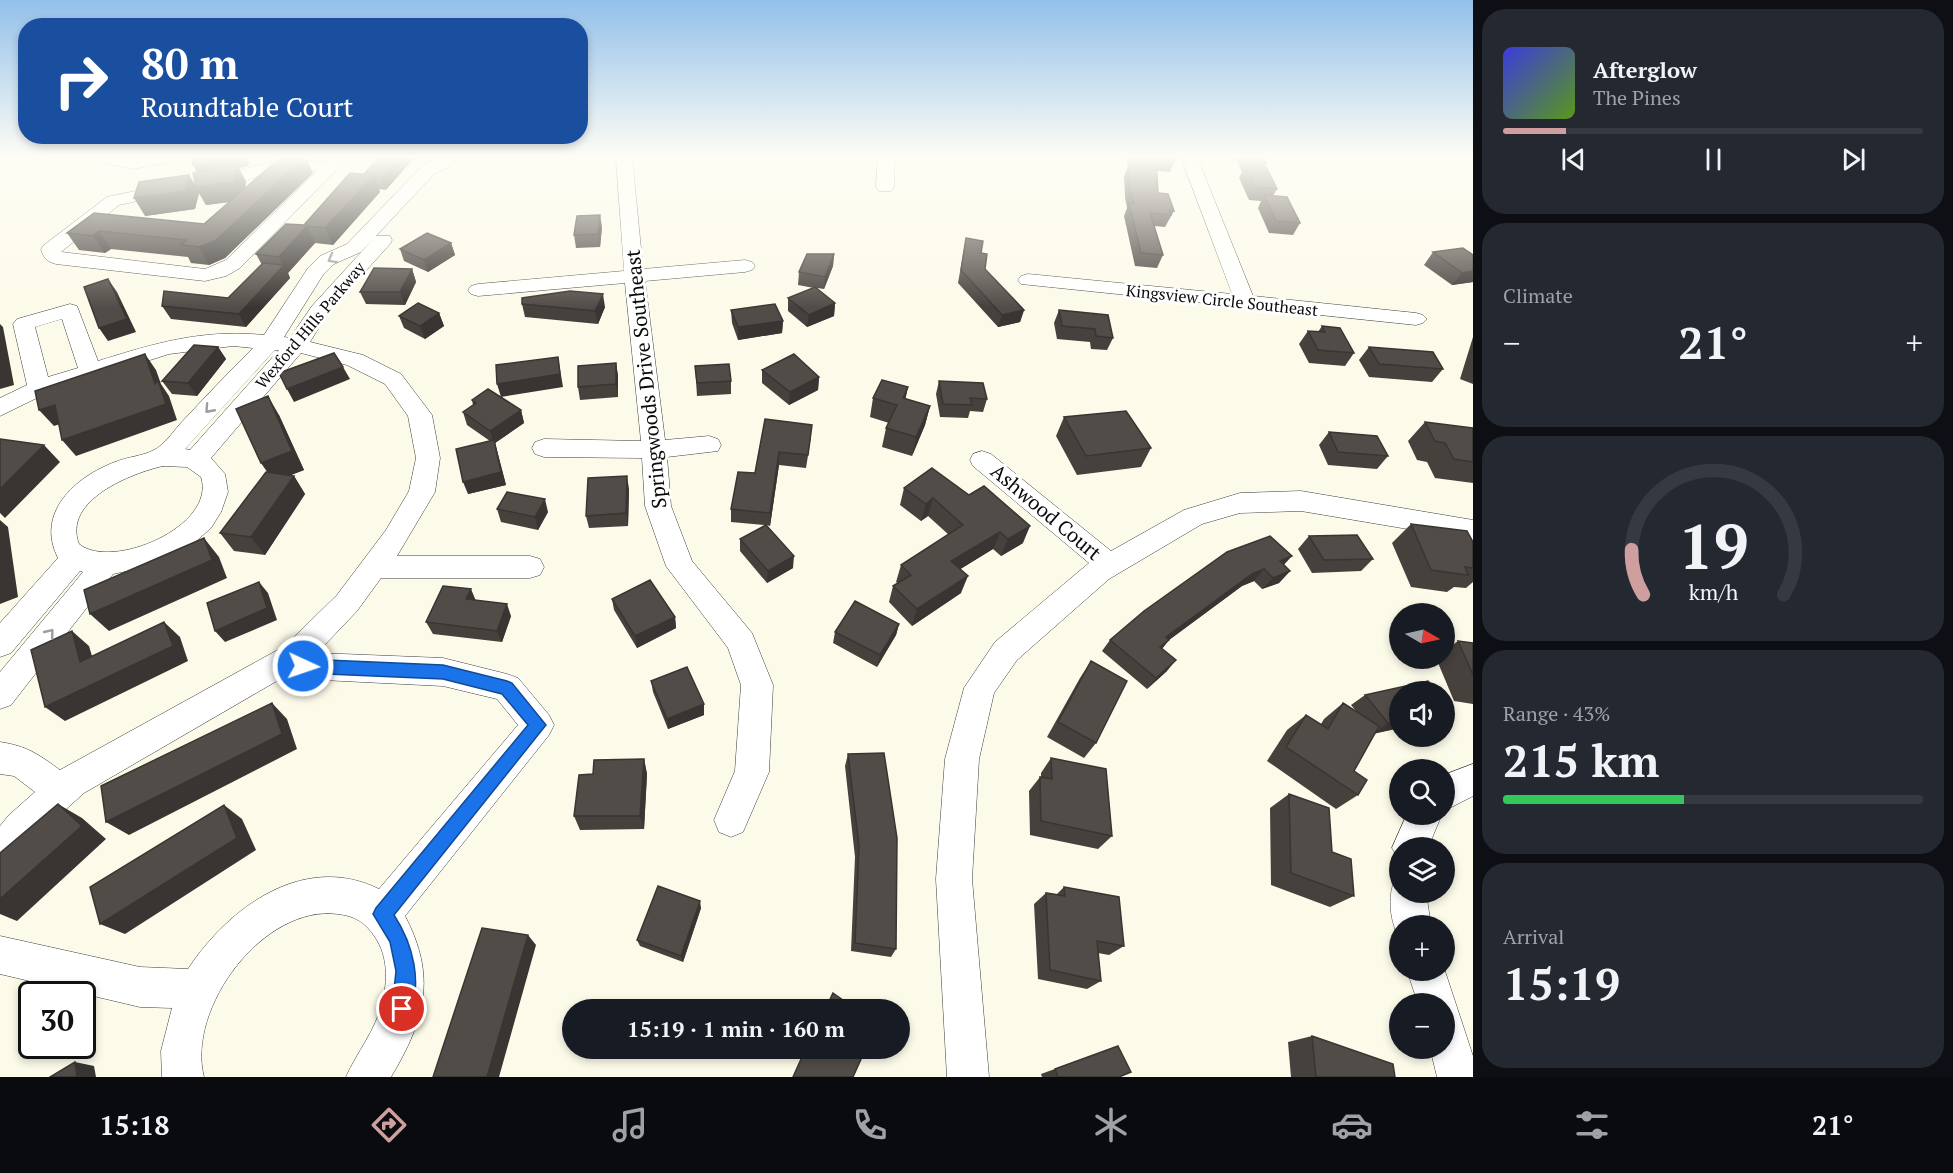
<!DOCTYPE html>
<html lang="en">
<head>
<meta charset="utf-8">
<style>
  :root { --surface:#171b24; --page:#242831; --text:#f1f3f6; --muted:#9ea1a6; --line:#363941; --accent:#cf9f9f }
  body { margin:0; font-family:"PT Serif",serif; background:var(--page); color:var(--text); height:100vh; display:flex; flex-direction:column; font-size:22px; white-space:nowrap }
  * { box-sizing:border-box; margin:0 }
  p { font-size:20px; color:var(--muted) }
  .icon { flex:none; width:33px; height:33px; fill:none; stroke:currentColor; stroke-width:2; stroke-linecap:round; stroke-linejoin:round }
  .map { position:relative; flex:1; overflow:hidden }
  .sheet { display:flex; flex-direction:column; gap:9px; padding:9px; background:#0d0f14; width:480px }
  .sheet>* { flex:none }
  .top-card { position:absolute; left:18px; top:18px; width:570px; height:126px; border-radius:24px; box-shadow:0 3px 9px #0003; background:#1a4fa0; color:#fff; overflow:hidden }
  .needle { width:39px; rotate:99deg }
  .controls { position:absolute; left:1389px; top:603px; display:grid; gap:12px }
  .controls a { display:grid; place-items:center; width:66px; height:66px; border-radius:50%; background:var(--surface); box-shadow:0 3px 9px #0003; font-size:30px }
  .speed { position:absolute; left:18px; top:981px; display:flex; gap:12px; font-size:30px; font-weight:700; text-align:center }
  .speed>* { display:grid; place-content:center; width:78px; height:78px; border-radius:50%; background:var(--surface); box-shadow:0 3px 9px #0003; line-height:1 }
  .speed .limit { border:3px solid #111; border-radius:9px; background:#fff; color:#111 }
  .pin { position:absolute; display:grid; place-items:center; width:51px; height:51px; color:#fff; margin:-26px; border:3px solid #fff; border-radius:50%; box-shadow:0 2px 6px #0007 }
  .me { position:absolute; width:66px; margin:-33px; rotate:93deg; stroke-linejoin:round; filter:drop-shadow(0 0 4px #0008) }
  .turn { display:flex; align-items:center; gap:21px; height:126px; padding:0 24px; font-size:27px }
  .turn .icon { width:78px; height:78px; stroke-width:2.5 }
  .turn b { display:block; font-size:42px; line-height:51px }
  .big { font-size:45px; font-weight:600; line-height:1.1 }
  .sheet .widget { flex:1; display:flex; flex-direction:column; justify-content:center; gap:9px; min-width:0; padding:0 21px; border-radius:24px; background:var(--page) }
  .sheet .dial { align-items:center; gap:0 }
  .dial svg { height:156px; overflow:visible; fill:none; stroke:var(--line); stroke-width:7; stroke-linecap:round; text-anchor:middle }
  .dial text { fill:var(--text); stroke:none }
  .song { display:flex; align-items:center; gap:18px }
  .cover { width:72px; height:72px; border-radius:9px; background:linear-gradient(135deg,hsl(240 70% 55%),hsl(90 70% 35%)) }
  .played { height:6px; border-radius:3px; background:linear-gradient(90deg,var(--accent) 15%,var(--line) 15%) }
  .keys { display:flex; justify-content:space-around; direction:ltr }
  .heat { display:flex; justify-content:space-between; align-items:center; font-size:33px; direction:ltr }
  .charge { height:9px; border-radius:4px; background:linear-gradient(90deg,#34c759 43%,var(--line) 0) }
  .trip { position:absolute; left:562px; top:999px; width:348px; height:60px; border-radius:30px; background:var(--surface); box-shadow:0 3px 9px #0003; font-weight:600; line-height:60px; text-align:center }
  .tabs { display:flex; height:96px; justify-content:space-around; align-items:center; background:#090b0e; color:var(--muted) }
  .tabs .icon { width:42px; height:42px }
  .tabs .selected { color:var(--accent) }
  .tabs b { font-size:27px; color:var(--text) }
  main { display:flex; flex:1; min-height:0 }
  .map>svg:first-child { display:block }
</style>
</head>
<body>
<main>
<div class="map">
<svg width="1473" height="1077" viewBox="0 0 1473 1077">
  <rect width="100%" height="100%" fill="#fcfae9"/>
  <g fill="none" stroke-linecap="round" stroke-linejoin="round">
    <defs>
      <path id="minor" d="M90,157H175L173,161L134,169L92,161Z
        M331,157H349L240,268L226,276L205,281L56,264C48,262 43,258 41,249L44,245L107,197L169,184L175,185L178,189L175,193L119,205L61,252L205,269L226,260L317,171C303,170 288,167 274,171C252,176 224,193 201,187L198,183L201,179L286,159L327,162Z
        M439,157H456L449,167L434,174L361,252L334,264L323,275L284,337L290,338L312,306L376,236H390L392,240L390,244L328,313L310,342L363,355L401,374L432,415L440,458L435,492L397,556H530L540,559L544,567L540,575L530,578H381L357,611L317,653L443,658L507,674L518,678L549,715L554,725L549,735L405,916C437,977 425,1020 391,1077H346C357,1052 376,1030 382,1003C388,981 388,956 375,937C365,922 355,916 338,914C264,904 186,1008 204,1077H162L161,1051L172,1008L140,1007L0,974V936L140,967L188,969C229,907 304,852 379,889L518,725L497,699L443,686L282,678L84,793L33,839L13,868L0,873V826L9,815L35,792L14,776L0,774V742C27,746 38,754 60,770L285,646L337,595L386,530L409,491L416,458L408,416L385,384L347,365L301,353L211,458L225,474L228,492L221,512L211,528L194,543L175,555L145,567L113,574L11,705L0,709V672L83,572L80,571L11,653L0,657V623L58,558C35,513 75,477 115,462C127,457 143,456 154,450C164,445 173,432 180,424C204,398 228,373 253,348L233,346L169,354L47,393L0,416V398L27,385L13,324L17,319L63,306L70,304L77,306L98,361C156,343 202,329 264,335L308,268L320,256L347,244L422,166ZM62,319L78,368L48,377L35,327ZM275,350H279L190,450L185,449ZM163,466L187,467L201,477C217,526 112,571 79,544C62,500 132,473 163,466Z
        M616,157H632L643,269L745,260L752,262L755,266L752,270L745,272L645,281L665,440L709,436L718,439L721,445L718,451L667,457L671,506L692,561L752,633L773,685L769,772L743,832L731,837L719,832L714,820L735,771L741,685L728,648L666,566L645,506L642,458L544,457L535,454L532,448L535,442L544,439L641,441L625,283L478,296L471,294L468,290L471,286L478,284L624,271Z
        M878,157H894V187L891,191H879L876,187Z
        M1181,157H1197L1253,296L1416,313L1423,315L1427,319L1423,323L1416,325L1021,284L1018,280L1021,276L1028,274L1232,294Z
        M982,451L991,454L1111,551L1184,510L1240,493L1301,491L1473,520V540L1301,511L1240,513L1202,524L1109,579L1017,660L994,693L979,759L972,879L989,1077H947L936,879L945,759L964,688L995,642L1089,563L973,466L970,460L973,454Z
        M1473,764V796L1444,811V775Z
        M1407,814H1442L1428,848H1400V861L1392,848Z
        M1400,877V892H1426L1431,926H1400V940C1390,922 1387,897 1395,879Z
        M1444,968L1473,1056V1077H1437L1430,1048H1444V1004H1418L1407,970H1444Z"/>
    </defs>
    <use href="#minor" stroke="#3d3d3d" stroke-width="1"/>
    <use href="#minor" fill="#fff" fill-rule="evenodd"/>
  </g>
  <path fill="#46413d" d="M191,157H254L249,158L248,166L239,168L246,182L245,189L313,173L225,258L209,265L191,263L188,257L111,249L105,253L79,250L67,233L204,224L230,202L206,205L199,193L195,209L145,216L189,175L196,186L197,172L193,165Z
    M380,157L386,190L379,189L380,192L333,245L315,243L288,273L290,278L246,327L171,319L162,306L228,298L262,265L256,254L304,225L364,174Z
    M1126,157H1174L1175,160L1170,172L1157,171L1158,193L1174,211L1165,227L1154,226L1163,255L1157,268L1135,266L1124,216L1127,208L1125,197L1124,176L1128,166Z
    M1235,157H1264L1266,163L1264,167L1277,189L1273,196L1300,223L1293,235L1269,233L1258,208L1261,201L1249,200L1239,178L1242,172Z
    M602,227L600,247L576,248L574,235Z
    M966,238L981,253L985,269L1024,310L1020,322L998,327L958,283Z
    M451,243L455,255L428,272L404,261L400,249Z
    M1433,252L1473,255V282L1452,285L1424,265Z
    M834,254L833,266L824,289L817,288L835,303L834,316L807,327L788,311V298L814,288L798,285L799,272Z
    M412,269L416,282L405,305L366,304L360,292Z
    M522,304L605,307L598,324L525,317Z
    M731,310L783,321L782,333L738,340L732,323Z
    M1059,310L1113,338L1107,350L1091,349L1090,342L1057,339L1054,323Z
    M439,313L444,326L425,339L404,328L399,316Z
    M1322,326L1354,353L1345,366L1309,363L1299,344L1308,331L1318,332Z
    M1473,337V384L1460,379Z
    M218,347L226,359L197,396L172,394L162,381Z
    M1369,347L1443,369L1432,382L1369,377L1359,360Z
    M616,363L618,376V397L580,400L578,387Z
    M695,366L731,381V394L697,396Z
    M762,370L819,377L818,390L789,405L762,383Z
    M939,381L987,399L983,412L970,411L968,418L940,417L936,394Z
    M908,387L905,399L930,406L925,425L912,456L882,447L886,428L889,423L870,417L873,398Z
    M472,400L521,410L524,423L495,443L506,485L468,494L490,441L467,425L463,412L473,405Z
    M279,415L304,470L290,475L294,476L305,494L265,555L234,551L220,533L268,473Z
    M1064,417L1151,448L1141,467L1077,475L1056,436Z
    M765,419L811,437L806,468L779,465L770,526L766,525L793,568L767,583L740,551V539L765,525L731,522V509L755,473Z
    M1425,422L1473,428V483L1435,478L1427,462L1417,460L1408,441Z
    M1329,432L1388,456L1377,469L1328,465L1319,445Z
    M932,468L1023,543L1001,556L993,549L960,569L961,593L912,626L889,602L893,586L898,583L896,582L901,565L949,535L928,516L921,521L900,505L904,488Z
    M629,489L628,526L589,528L586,516Z
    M497,509L548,512L538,530L501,522Z
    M1411,524L1473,542V582L1466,588L1454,587L1447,592L1411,587L1392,543Z
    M1309,536L1373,559L1361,571L1312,573L1298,549Z
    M1227,552L1284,565L1290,571L1279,583L1262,589L1254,581L1242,586L1169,640L1162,649L1167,671L1147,689L1102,651L1110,640Z
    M612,599L675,617L676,628L637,648L614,610Z
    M476,601L511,616L502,642L433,634L426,622Z
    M899,624L896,635L877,667L833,643L835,632Z
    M1458,641L1473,643V704L1454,701L1436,658H1444V651Z
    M1091,661L1096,743L1084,758L1047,737L1080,678Z
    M651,681L704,715L668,729L653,692Z
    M1400,692V728L1375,733L1354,771L1358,795L1336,809L1267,761L1287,730L1306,715L1321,724L1324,719L1343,703L1356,711L1351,705L1365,695Z
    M848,754L896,949L891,957L851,951L855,857L845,766Z
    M1051,758L1112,836L1098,849L1030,835L1029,791L1040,777H1041V773Z
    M644,759L647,774L644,829L580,830L574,816L593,774Z
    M1289,794L1332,852L1354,896L1330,907L1271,885L1270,808Z
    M1064,887L1124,946L1109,955L1098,953L1101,981L1087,989L1038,979L1034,904L1046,893L1056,895Z
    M701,908L683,962L640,946L637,940Z
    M1312,1036L1395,1077H1291L1288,1042Z
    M1118,1046L1119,1077H1042L1041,1074Z"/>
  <path fill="#393532" d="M232,157H254L249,158L248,166L239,168L246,182L243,200L206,205L199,193L195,209L145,216L134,198L189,175L196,187L199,176L193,165Z
    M305,157H306L313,173L225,258L209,265L199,247Z
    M400,157H415L386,190L381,178Z
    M374,175L380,192L333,245L325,228Z
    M600,215L602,227L600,247L598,234Z
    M307,226L315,243L288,273L290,278L246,327L239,314L283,266L279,257Z
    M99,231L111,249L105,253L93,236Z
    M451,243L455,255L428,272L424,260Z
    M834,254L833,266L824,289L825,277Z
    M412,269L416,282L405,305L400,292Z
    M1473,271V282L1452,285L1462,273Z
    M108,279L117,292L136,332L108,341L99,328Z
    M603,294L605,307L598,324L595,311Z
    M835,303L834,316L807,327L809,315Z
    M1024,310L1020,322L998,327L1002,315Z
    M439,313L444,326L425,339L420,326Z
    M783,321L782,333L738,340V327Z
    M0,324L3,327L14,385L0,389Z
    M218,347L226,359L197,396L188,383Z
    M145,354L156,370L161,384L169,396L177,420L76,456L62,440L155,384Z
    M558,357L563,387L501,397L497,384Z
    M616,363L618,376V397L616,384Z
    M343,367L350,379L294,402L287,389Z
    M819,377L818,390L789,405L790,392Z
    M908,387L904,406L903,398Z
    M268,396L279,415L304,470L274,482L261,463Z
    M55,405L69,421L54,426L39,410Z
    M930,406L925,425L912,456L916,437Z
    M521,410L524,423L495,443L506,485L468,494L463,482L494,443L490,431Z
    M44,445L60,462L5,518L0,513V489Z
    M779,452V465L770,526V513Z
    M294,476L305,494L265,555L251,537Z
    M627,476L629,489L628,526L626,513Z
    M933,498L928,516L921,521L926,504Z
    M545,499L548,512L538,530L535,517Z
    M0,520L8,527L18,597L0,604Z
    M1030,526L1023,543L1001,556L1008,539Z
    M1000,532L993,549L946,578L951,561Z
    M204,538L219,557L227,578L109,631L90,614Z
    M794,556L793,568L767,583L768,571Z
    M1292,556L1281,568L1280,561Z
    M1264,569L1254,581L1242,586L1169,640L1160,651L1157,649L1166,637L1252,574Z
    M1290,571L1279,583L1262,589L1273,578Z
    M968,576L961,593L912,626L917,609Z
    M259,582L268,593L277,620L225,642L215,631Z
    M471,589L476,601L466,599Z
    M507,604L511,616L502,642L497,631Z
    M675,617L676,628L637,648L635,636Z
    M164,622L180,637L188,661L65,721L45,707Z
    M899,624L896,635L877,667L880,655Z
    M72,631L89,646L98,676L80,662Z
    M1176,660L1167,671L1147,689L1156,678Z
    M272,703L287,719L297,749L129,835L106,822Z
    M704,704V715L668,729L667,719Z
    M1400,721V728L1373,734L1388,723Z
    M644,759L647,774L644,829L640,816Z
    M58,804L82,818L106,839L17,921L0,914V899Z
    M224,805L242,819L256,850L125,934L100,924Z
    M700,901L701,908L683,962L681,956Z
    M528,935L536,945L499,1077H487Z
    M75,1062L94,1066L96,1077H77Z"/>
  <path fill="#514c47" stroke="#393532" stroke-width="1.5" d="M191,157H232L193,165Z
    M281,157H305L215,241L199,247L181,245L186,240L99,231L93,236L67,233L94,213L204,224Z
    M380,157H400L381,178L375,177L374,175L364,174Z
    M1134,157H1174L1175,160L1156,159L1158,193L1168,194L1174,211L1169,210L1171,215L1150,213L1163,255L1141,253L1129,203L1134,204L1129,185V164L1136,165Z
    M1245,157H1264L1266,163L1247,161Z
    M237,164L234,182L196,187L193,173Z
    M1245,166L1266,167L1277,189L1255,187Z
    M350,173L374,175L325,228L307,226L279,257L256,254L286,224L304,225Z
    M189,175L185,191L134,198L139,182Z
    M1264,195L1287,197L1300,223L1276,221Z
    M600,215L598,234L574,235L577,216Z
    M427,233L451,243L424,260L400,249Z
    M966,238L983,241L981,253L987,254L985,269L1024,310L1002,315L961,270Z
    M1463,248L1473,255V271L1462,273L1433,252Z
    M807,254H834L825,277L799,272Z
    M263,263L284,265L239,314L162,306L164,291L228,298Z
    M374,268L412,269L400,292H360Z
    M108,279L127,319L99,328L84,287Z
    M815,287L835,303L809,315L788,298Z
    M570,291L603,294L595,311L522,304V298Z
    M418,303L439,313L420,326L399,316Z
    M775,304L783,321L738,327L731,310Z
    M1059,310L1108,315L1113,338L1096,336L1095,329L1062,326Z
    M1322,326L1340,328L1354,353L1318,350L1308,331L1325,332Z
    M194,345L218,347L188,383L162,381Z
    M1369,347L1433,352L1443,369L1379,364Z
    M334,353L343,367L287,389L279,373Z
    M145,354L155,384L158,380L166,404L62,440L55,405L39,410L35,391Z
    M794,354L819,377L790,392L762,370Z
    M558,357L560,374L497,384L496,365Z
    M616,363V384L578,387V366Z
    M729,364L731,381L697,383L695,366Z
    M882,380L908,387L903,398L930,406L916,437L886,428L897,405L873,398Z
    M939,381L983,383L987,399L970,398L972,405L943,404Z
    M488,389L521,410L490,431L463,412L476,403L472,400Z
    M268,396L292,451L261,463L236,409Z
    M1126,411L1151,448L1086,456L1064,417Z
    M765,419L812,425L808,455L779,452L770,513L731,509L738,472L755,473Z
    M1425,422L1473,428V462L1454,459L1445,443L1435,441Z
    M1329,432L1377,436L1388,456L1338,452Z
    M0,439L44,445L0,489Z
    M494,440L501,472L463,482L456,449Z
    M932,468L969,495L984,486L1030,526L1008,539L1000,532L951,561L968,576L917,609L893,586L911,575L901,565L963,525L933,498L926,504L904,488Z
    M266,472L294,476L251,537L220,533Z
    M627,476L626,513L586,516L588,478Z
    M507,492L545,499L535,517L497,509Z
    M1411,524L1467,531L1473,542V568L1465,567L1468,575L1431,570Z
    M766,525L794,556L768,571L740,539Z
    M1357,535L1373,559L1324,560L1309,536Z
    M1270,536L1292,556L1280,561L1290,571L1273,578L1264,569L1252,574L1166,637L1169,640L1160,647L1176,660L1156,678L1110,640L1144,611L1227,552Z
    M204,538L212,560L90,614L84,590Z
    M650,580L675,617L635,636L612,599Z
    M259,582L267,608L215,631L207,603Z
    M443,586L471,589L466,599L507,604L497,631L426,622Z
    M855,601L899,624L880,655L835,632Z
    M164,622L173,646L45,707L31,650L72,631L80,662Z
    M1458,641L1473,643V675Z
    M1091,661L1127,681L1096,743L1058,722Z
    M687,667L704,704L667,719L651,681Z
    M1428,681L1437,692H1400V721L1388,723L1365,695Z
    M1444,700L1452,709L1444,710Z
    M272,703L282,734L106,822L101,786Z
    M1343,703L1379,726L1354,771L1367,780L1358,795L1286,747L1306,715L1328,729Z
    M884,753L897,838L896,949L855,943L859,846L848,754Z
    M1051,758L1106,769L1112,836L1041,821L1040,777L1052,779Z
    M644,759L640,816H574L579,775L593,774L594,760Z
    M1289,794L1329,808L1332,852L1351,859L1354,896L1291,873Z
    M58,804L82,826L0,899V853Z
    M224,805L237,838L100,924L90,887Z
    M658,886L700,901L681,956L637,940Z
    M1064,887L1119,897L1124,946L1097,941L1101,981L1050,970L1046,893L1065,896Z
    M482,928L528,935L487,1077H433Z
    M833,993L857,1010H825Z
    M1312,1036L1393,1064L1395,1077H1316Z
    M1118,1046L1131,1072L1119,1077H1058L1055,1069Z
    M806,1048H866L853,1077H793Z
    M75,1062L77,1077H50Z"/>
  <defs><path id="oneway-chevron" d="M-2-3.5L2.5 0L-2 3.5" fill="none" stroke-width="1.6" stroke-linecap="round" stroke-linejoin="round" transform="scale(1.5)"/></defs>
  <g stroke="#9d9d9d">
    <use href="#oneway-chevron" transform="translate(332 259) rotate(151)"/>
    <use href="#oneway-chevron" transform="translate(209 409) rotate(132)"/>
    <use href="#oneway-chevron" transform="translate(50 633) rotate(-51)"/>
  </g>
  <linearGradient id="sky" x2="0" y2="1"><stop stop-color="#93c0ea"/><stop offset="0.51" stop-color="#fefdf5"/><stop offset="1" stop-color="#fefdf5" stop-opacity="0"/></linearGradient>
  <rect width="1473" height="308" fill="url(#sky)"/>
  <path fill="#1a73e8" stroke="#114b97" stroke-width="1.5" d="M303,659L443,665L507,681L512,683L546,725L394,915C413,944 423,983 409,1016L402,1019L395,1016L392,1009L396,971L390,942L373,914L376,908L528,725L502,694L443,679L303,673L298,671L295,666L298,661Z"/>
  <g text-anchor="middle" stroke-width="6" stroke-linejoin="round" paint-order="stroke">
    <g font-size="16" fill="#0a0a0a" stroke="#fff">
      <text transform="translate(1222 300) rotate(6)" y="6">Kingsview Circle Southeast</text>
      <text transform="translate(310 325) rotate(-50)" y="6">Wexford Hills Parkway</text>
    </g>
    <g font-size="20" fill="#0a0a0a" stroke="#fff">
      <text transform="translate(646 379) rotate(-96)" y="7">Springwoods Drive Southeast</text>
      <text transform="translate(1046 512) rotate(40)" y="7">Ashwood Court</text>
    </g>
  </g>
</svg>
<div class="controls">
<a><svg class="needle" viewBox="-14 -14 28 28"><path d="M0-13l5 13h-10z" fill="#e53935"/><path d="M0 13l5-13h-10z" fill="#9ea1a6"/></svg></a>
<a><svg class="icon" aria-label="sound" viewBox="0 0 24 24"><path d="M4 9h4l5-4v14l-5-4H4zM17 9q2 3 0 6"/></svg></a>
<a><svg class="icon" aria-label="search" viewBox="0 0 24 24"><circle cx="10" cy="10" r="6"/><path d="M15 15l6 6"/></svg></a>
<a><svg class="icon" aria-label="layers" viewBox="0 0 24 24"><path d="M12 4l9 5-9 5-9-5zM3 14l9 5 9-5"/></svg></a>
<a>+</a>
<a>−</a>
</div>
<div class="speed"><div class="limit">30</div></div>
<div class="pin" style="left:402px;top:1009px;background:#d93025"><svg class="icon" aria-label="arrive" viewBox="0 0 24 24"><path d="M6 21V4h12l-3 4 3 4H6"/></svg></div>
<svg class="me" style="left:303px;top:666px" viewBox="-20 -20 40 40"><circle r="17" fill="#1a73e8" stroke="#fff" stroke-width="3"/><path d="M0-11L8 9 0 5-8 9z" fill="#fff"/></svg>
<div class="trip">15:19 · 1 min · 160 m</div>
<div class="top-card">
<div class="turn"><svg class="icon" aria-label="right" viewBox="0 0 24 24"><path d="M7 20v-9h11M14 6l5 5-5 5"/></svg><div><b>80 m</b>Roundtable Court</div></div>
</div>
</div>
<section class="sheet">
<div class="widget">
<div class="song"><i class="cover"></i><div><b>Afterglow</b><p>The Pines</p></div></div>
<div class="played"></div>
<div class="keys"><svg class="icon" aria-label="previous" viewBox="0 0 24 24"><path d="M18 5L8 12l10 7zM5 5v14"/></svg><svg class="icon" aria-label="pause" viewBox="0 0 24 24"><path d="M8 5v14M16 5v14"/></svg><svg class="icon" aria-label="next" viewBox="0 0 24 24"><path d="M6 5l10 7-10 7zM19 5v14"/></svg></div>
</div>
<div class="widget"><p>Climate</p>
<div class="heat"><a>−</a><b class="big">21°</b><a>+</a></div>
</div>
<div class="widget dial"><svg viewBox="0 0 100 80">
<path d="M14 69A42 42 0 1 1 86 69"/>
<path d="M14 69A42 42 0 0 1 8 46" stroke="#cf9f9f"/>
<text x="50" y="56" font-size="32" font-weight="700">19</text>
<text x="50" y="72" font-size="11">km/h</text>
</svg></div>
<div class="widget"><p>Range · 43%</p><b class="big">215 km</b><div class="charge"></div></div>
<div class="widget"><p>Arrival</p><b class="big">15:19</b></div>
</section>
</main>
<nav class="tabs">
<b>15:18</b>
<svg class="icon selected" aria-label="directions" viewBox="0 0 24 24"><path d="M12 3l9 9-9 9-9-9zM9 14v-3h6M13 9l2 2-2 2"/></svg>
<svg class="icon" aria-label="music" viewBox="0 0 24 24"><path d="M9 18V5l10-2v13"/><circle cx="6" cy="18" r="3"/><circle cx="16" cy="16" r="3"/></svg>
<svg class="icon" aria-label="phone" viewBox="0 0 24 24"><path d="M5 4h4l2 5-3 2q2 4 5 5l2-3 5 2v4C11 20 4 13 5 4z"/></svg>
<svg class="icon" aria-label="climate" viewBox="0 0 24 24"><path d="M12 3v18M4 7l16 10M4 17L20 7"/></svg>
<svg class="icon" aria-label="car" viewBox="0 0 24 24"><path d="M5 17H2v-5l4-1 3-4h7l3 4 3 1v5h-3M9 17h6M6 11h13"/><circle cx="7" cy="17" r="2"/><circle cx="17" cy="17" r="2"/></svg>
<svg class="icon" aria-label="filters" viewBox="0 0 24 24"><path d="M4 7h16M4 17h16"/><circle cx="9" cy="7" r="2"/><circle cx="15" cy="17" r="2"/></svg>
<b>21°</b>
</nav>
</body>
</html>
